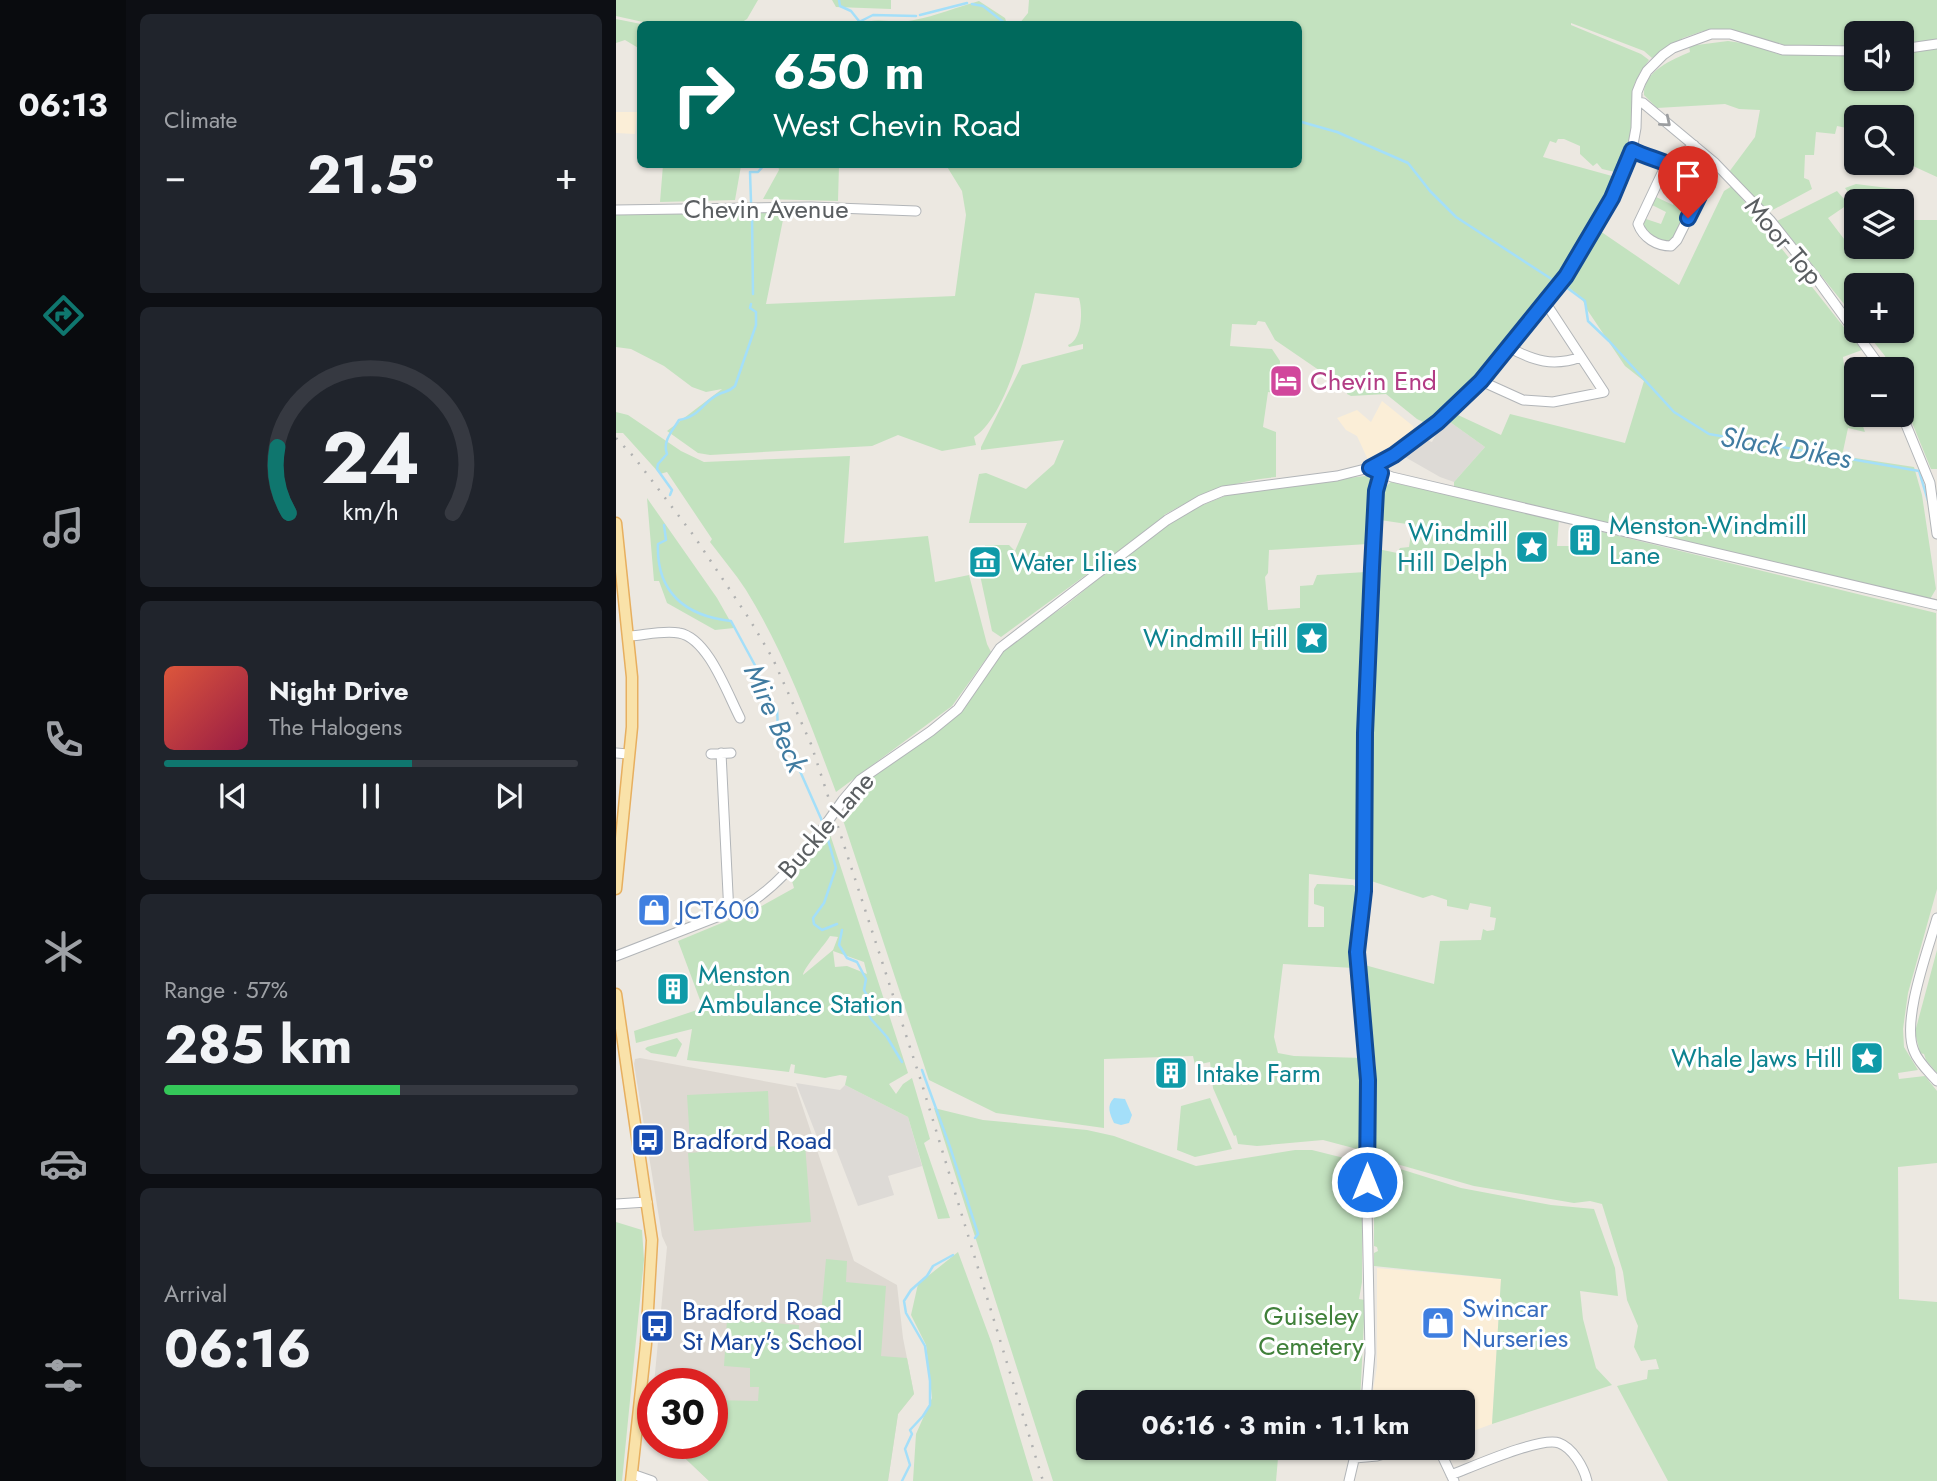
<!DOCTYPE html>
<html lang="en">
<head>
<meta charset="utf-8">
<style>
  :root { --surface:#171b24; --page:#20242c; --text:#f1f3f6; --muted:#9ea1a6; --line:#363941; --accent:#0f766e }
  body { margin:0; font-family:Jost,sans-serif; background:var(--page); color:var(--text); height:100vh; display:flex; flex-direction:column; font-size:26px; white-space:nowrap }
  * { box-sizing:border-box; margin:0 }
  p { font-size:23px; color:var(--muted) }
  .icon { flex:none; width:38px; height:38px; fill:none; stroke:currentColor; stroke-width:2; stroke-linecap:round; stroke-linejoin:round }
  .map { position:relative; flex:1; overflow:hidden }
  .sheet { display:flex; flex-direction:column; gap:14px; padding:14px; background:#0d0f14; width:490px }
  .sheet>* { flex:none }
  .hud { position:absolute; left:21px; top:21px; width:665px; height:147px; border-radius:10px; box-shadow:0 2px 5px #0004; background:#00695c; color:#fff; overflow:hidden }
  .fabs { position:absolute; left:1228px; top:21px; display:grid; gap:14px }
  .fabs a { display:grid; place-items:center; width:70px; height:70px; border-radius:10px; background:var(--surface); box-shadow:0 2px 5px #0004; font-size:35px }
  .speed { position:absolute; left:21px; top:1368px; display:flex; gap:14px; font-size:35px; font-weight:700; text-align:center }
  .speed>* { display:grid; place-content:center; width:91px; height:91px; border-radius:50%; background:var(--surface); box-shadow:0 2px 5px #0004; line-height:1 }
  .speed .limit { border:10px solid #d22; background:#fff; color:#111 }
  .pin { position:absolute; display:grid; place-items:center; width:60px; height:60px; color:#fff; margin:-72px -30px; border-radius:50% 50% 50% 0; rotate:-45deg; box-shadow:0 0 7px #0007 }
  .pin .icon { rotate:45deg }
  .me { position:absolute; width:77px; margin:-38px; rotate:0deg; stroke-linejoin:round; filter:drop-shadow(0 0 5px #0008) }
  .turn { display:flex; align-items:center; gap:24px; height:147px; padding:0 21px; font-size:32px }
  .turn .icon { width:91px; height:91px; stroke-width:2.5 }
  .turn b { display:block; font-size:49px; line-height:60px }
  .big { font-size:52px; font-weight:700; line-height:1.1 }
  .sheet .widget { flex:1; display:flex; flex-direction:column; justify-content:center; gap:10px; min-width:0; padding:0 24px; border-radius:10px; background:var(--page) }
  .sheet .dial { align-items:center; gap:0 }
  .dial svg { height:182px; overflow:visible; fill:none; stroke:var(--line); stroke-width:7; stroke-linecap:round; text-anchor:middle }
  .dial text { fill:var(--text); stroke:none }
  .song { display:flex; align-items:center; gap:21px }
  .cover { width:84px; height:84px; border-radius:10px; background:linear-gradient(135deg,hsl(10 70% 55%),hsl(340 70% 35%)) }
  .played { height:7px; border-radius:4px; background:linear-gradient(90deg,var(--accent) 60%,var(--line) 60%) }
  .keys { display:flex; justify-content:space-around; direction:ltr }
  .heat { display:flex; justify-content:space-between; align-items:center; font-size:38px; direction:ltr }
  .charge { height:10px; border-radius:5px; background:linear-gradient(90deg,#34c759 57%,var(--line) 0) }
  .trip { position:absolute; left:460px; top:1390px; width:399px; height:70px; border-radius:10px; background:var(--surface); box-shadow:0 2px 5px #0004; font-weight:700; line-height:70px; text-align:center }
  main { display:flex; flex:1; min-height:0 }
  .tabs { display:flex; flex-direction:column; width:126px; justify-content:space-around; align-items:center; background:#090b0e; color:var(--muted) }
  .tabs .icon { width:49px; height:49px }
  .tabs .active { color:var(--accent) }
  .tabs b { font-size:32px; color:var(--text) }
  .map>svg:first-child { display:block }
</style>
</head>
<body>
<main>
<nav class="tabs">
<b>06:13</b>
<svg class="icon active" aria-label="directions" viewBox="0 0 24 24"><path d="M12 3l9 9-9 9-9-9zM9 14v-3h6M13 9l2 2-2 2"/></svg>
<svg class="icon" aria-label="music" viewBox="0 0 24 24"><path d="M9 18V5l10-2v13"/><circle cx="6" cy="18" r="3"/><circle cx="16" cy="16" r="3"/></svg>
<svg class="icon" aria-label="phone" viewBox="0 0 24 24"><path d="M5 4h4l2 5-3 2q2 4 5 5l2-3 5 2v4C11 20 4 13 5 4z"/></svg>
<svg class="icon" aria-label="climate" viewBox="0 0 24 24"><path d="M12 3v18M4 7l16 10M4 17L20 7"/></svg>
<svg class="icon" aria-label="car" viewBox="0 0 24 24"><path d="M5 17H2v-5l4-1 3-4h7l3 4 3 1v5h-3M9 17h6M6 11h13"/><circle cx="7" cy="17" r="2"/><circle cx="17" cy="17" r="2"/></svg>
<svg class="icon" aria-label="filters" viewBox="0 0 24 24"><path d="M4 7h16M4 17h16"/><circle cx="9" cy="7" r="2"/><circle cx="15" cy="17" r="2"/></svg>
</nav>
<section class="sheet">
<div class="widget"><p>Climate</p>
<div class="heat"><a>−</a><b class="big">21.5°</b><a>+</a></div>
</div>
<div class="widget dial"><svg viewBox="0 0 100 80">
<path d="M14 69A42 42 0 1 1 86 69"/>
<path d="M14 69A42 42 0 0 1 9 40" stroke="#0f766e"/>
<text x="50" y="56" font-size="32" font-weight="700">24</text>
<text x="50" y="72" font-size="11">km/h</text>
</svg></div>
<div class="widget">
<div class="song"><i class="cover"></i><div><b>Night Drive</b><p>The Halogens</p></div></div>
<div class="played"></div>
<div class="keys"><svg class="icon" aria-label="previous" viewBox="0 0 24 24"><path d="M18 5L8 12l10 7zM5 5v14"/></svg><svg class="icon" aria-label="pause" viewBox="0 0 24 24"><path d="M8 5v14M16 5v14"/></svg><svg class="icon" aria-label="next" viewBox="0 0 24 24"><path d="M6 5l10 7-10 7zM19 5v14"/></svg></div>
</div>
<div class="widget"><p>Range · 57%</p><b class="big">285 km</b><div class="charge"></div></div>
<div class="widget"><p>Arrival</p><b class="big">06:16</b></div>
</section>
<div class="map">
<svg width="1321" height="1481" viewBox="0 0 1321 1481">
  <rect width="100%" height="100%" fill="#ece8e1"/>
  <path fill="#fbeed7" d="M0,112H21L19,134L0,133Z
    M766,401L797,426L799,436L775,452L753,462L741,436L730,430L721,418L741,410L755,422Z
    M761,1268L885,1279L876,1424L857,1431L847,1413V1402H755L761,1367Z"/>
  <path fill="#dddad6" d="M834,422L869,447L838,482L824,477L789,457L810,440L816,442L820,434Z
    M180,1083L224,1090L229,1085L292,1117L306,1166L272,1176L278,1195L242,1206L220,1149L205,1147Z"/>
  <path fill="#ded9d2" d="M24,1058L180,1087L238,1261L281,1285L287,1338L298,1394L282,1414L272,1481H93L54,1444H96V1384H38L51,1247L46,1236L18,1064L19,1059Z"/>
  <path fill="#c3e2bf" fill-rule="evenodd" d="M0,0H142L131,19L123,24H36L0,16Z
    M216,0H275V9L220,7Z
    M413,0H1321V40L1286,47V33H1241V48L1168,45L1129,34L1087,31L1067,38L1036,58L1028,51L955,23V25L1025,54L1033,60L1024,73L1018,85L1014,142L999,172L986,169L981,163L977,166L964,154V146L948,139H942L940,143L934,141L927,157L996,176C985,226 951,266 920,305C888,346 855,385 817,421L811,424L801,419L770,394L735,396L731,394L732,390L659,340L649,322L642,321L640,325L616,324L614,346L656,349L664,361L662,393L652,392L647,427L660,432V477C617,481 586,493 548,515V518L385,637L376,631L364,575L365,571L372,572L371,568L366,567L369,545H393L399,551L411,523H353L363,474L370,473L410,489L438,464L448,440L365,450V447L406,365L467,349V344L453,347L452,345C466,340 467,311 463,298L419,293C411,330 391,416 358,437L360,445L326,451L282,435L256,446L94,455L82,453L51,431L106,389L90,392L76,387L48,366L15,349L0,347V215L169,210L150,304L339,296L350,215L346,191L330,165L682,164V24H403L412,13Z
    M363,1L389,18L391,24H242C265,16 276,25 298,20C320,16 341,7 363,1Z
    M0,19L25,24L24,49L9,40L0,43Z
    M1112,41L1133,44L1162,54L1241,55V79H1286V53L1321,49V177L1286,161V117H1241V130L1221,126L1219,134L1200,132L1198,155H1189L1188,178L1193,180L1196,189L1153,212L1113,172L1139,137L1144,110L1123,109L1109,104L1041,108L1028,95C1027,71 1056,60 1074,52L1073,46Z
    M47,165H127L125,166L119,200L44,202Z
    M162,165H223L222,201L147,199L163,170Z
    M1058,168L1076,188L1079,197L1057,242L1043,241L1028,229L1027,218L1045,224L1050,212L1034,204L1038,196L1057,205L1064,193L1046,181Z
    M1240,184L1288,190L1289,220H1321V469H1315L1286,398V369H1274L1269,356L1249,331H1286V285H1241V320L1161,221L1221,191L1228,199L1234,195L1229,188ZM1241,201H1286V247H1250L1238,252L1212,218L1234,203L1241,211Z
    M1116,186L1246,350L1227,357L1230,382L1241,415H1243L1249,432L1232,428L1226,456L1298,467L1306,495L1320,589L1313,601L838,487V482L869,447L834,422L842,415L885,435L894,414L1009,443L1028,381L1009,366L970,308L966,298L952,287L984,231L1063,285L1108,191Z
    M0,412L12,415L65,451L88,462L234,456L228,543L312,536L319,582L353,575L371,644L375,652L336,706L220,792C194,723 169,653 130,590C119,573 106,558 94,542L96,539L51,472L44,474L7,433H0Z
    M749,476L755,478L752,544L653,550L652,573L649,577L652,610L684,608V586L697,585L701,575L750,572L743,758L742,880L693,874L692,927H708V907L698,904V889L701,884L737,885L741,888L737,928L738,968L667,964L658,1037L662,1053L678,1056L747,1058L745,1146L741,1149L707,1140L641,1146L622,1144L620,1135L618,1136L597,1088L594,1062L579,1065L577,1056L488,1059V1128L380,1113L313,1080L227,820L256,775L319,733L336,718L386,652L404,636L449,606L551,523L574,510L619,492Z
    M775,482L943,519L941,546H978V530L1320,613L1321,889L1292,993L1287,1029L1288,1047L1302,1070L1282,1073L1283,1079L1309,1076L1321,1091V1163L1282,1167L1283,1299L1321,1302V1481H1052L1001,1386L1031,1379L1032,1370L1043,1369L1040,1359L1025,1361L1018,1347L1022,1326L1011,1300L1007,1272L986,1204L974,1201L958,1203L858,1186L756,1157L760,1065L745,964L818,984L824,941L865,940L867,929L871,931L878,930L880,918L874,917L875,907L854,903L852,910L831,906V900L816,895L807,898L752,880L750,793L762,549L781,553L784,548L793,547L796,527L791,526V524L764,520L766,490Z
    M31,498L101,598L118,628L99,630L51,603L43,581H38Z
    M212,828L292,1073L273,1084L280,1094L287,1084L296,1078L314,1139L308,1143L334,1218L322,1219L292,1117L229,1085L231,1076L224,1075L209,1078L178,1073L179,1065L175,1064L173,1072L71,1060L76,1029L20,1043L18,1031L87,1008L62,941L142,908L178,888L174,874ZM214,936L222,937L217,950L187,975C188,967 208,946 214,936ZM217,951L248,962L251,974L231,966L219,967Z
    M1321,950V1073L1310,1060L1308,1054L1304,1053L1299,1032Z
    M61,1038L66,1044L60,1057L35,1053L29,1049L31,1047Z
    M152,1091L154,1138L74,1142L71,1095Z
    M594,1098L616,1149L579,1157L561,1150L565,1106Z
    M318,1108L367,1120L471,1130L498,1136L580,1166L679,1150H696L744,1162L746,1220V1282L743,1299L749,1300L744,1402H472V1447H663L660,1481H437Z
    M189,1144L195,1222L78,1231L72,1153Z
    M762,1162L845,1188L935,1205L978,1209L999,1268L1002,1296L964,1291L967,1319L980,1368L996,1385L876,1424L885,1279L758,1266V1253L762,1251L761,1247L758,1246V1164Z
    M0,1222L26,1230L28,1260L6,1481H0Z
    M342,1252L376,1344L417,1481H297L300,1434L316,1398L310,1345L295,1315L302,1284Z
    M210,1259L231,1261L230,1282L270,1286L265,1356L291,1358L298,1394L282,1414L272,1481H93L54,1444H96V1400L142,1401L143,1387H134V1368L108,1366L111,1319L183,1325L182,1347L202,1349Z"/>
  <path fill="#a4dff9" d="M498,1098L509,1099L516,1115L513,1123L505,1125L498,1123C494,1114 490,1106 498,1098Z"/>
  <g fill="none" stroke-linecap="round" stroke-linejoin="round">
    <path stroke="#a4dff9" stroke-width="2.5" d="M223,0L224,6L235,11L243,21
      M356,4L367,6L390,24
      M304,15L351,3
      M239,24L257,15L300,16
      M682,121L721,132L792,163L814,191L840,217L937,280
      M135,202L134,172H142L149,164
      M136,214L137,294
      M950,287L969,301L972,321L993,341L1058,412L1093,434L1303,471L1313,504
      M54,495L56,490L41,469L42,464L51,454C46,441 57,430 63,420C84,417 87,401 103,394C110,391 113,392 119,386L140,325V312L134,308L135,304
      M48,525L50,540L42,544C40,593 70,616 115,621L141,669L147,687L161,709L162,728L172,744L207,823
      M209,829L220,868L208,903L197,918L198,924L206,930L221,924
      M226,930L223,945L231,958L241,962L250,979L248,990L254,1001L252,1013L255,1019L271,1037L286,1062
      M306,1070L334,1147L362,1234L359,1238
      M286,1481L294,1465L289,1449L296,1434L294,1430L307,1416L314,1405V1381L309,1346L290,1313L288,1301L295,1290L311,1276L317,1266L337,1255"/>
    <defs>
      <path id="minor" d="M1286,49L1321,44
        M1021,102L1027,103L1099,163L1154,220L1200,278L1266,369
        M1016,150L1056,164L1082,193L1083,196L1061,240L1055,246C1041,246 1027,238 1022,224L1048,169L1078,145
        M0,210L195,207L300,211
        M892,347C918,361 937,367 965,357
        M865,381L907,400L937,402L988,392L929,302
        M1286,415L1314,483L1321,534
        M761,471L776,477L1321,605
        M14,636C29,635 48,630 63,633C92,638 111,693 124,718
        M0,753L12,754
        M105,753L113,914
        M95,754L115,753
        M227,800L244,780L315,731L342,709L384,648L551,520L585,500L607,491L721,476L761,466L806,435L837,409L865,381L950,276L977,233L1006,177L1016,150L1020,128L1021,92L1025,82L1031,71L1047,55L1057,48L1095,34H1114L1167,50L1241,51
        M1321,918C1312,950 1285,1021 1298,1051C1302,1062 1313,1072 1321,1081
        M0,956L129,906C159,888 181,861 203,834
        M0,1204L31,1202
        M750,1402L754,1353L750,1159L752,1080L742,952L748,891L749,733L756,568L760,491L765,473
        M822,1447L838,1481
        M739,1458L761,1456L792,1447
        M16,1474L36,1481
        M835,1475C856,1467 925,1436 943,1443C957,1448 968,1468 971,1481
        M733,1481L741,1447"/>
      <path id="major" d="M0,523L16,677V727L0,889
        M0,994L36,1240L30,1344L15,1481"/>
    </defs>
    <use href="#minor" stroke="#b2b5b8" stroke-width="11"/>
    <use href="#major" stroke="#e7af5f" stroke-width="13"/>
    <use href="#minor" stroke="#fff" stroke-width="9"/>
    <use href="#major" stroke="#f9e2a9" stroke-width="10"/>
    <path stroke="#b0b1b1" stroke-width="2.5" stroke-dasharray="2 9" stroke-linecap="butt" d="M0,438L18,457L78,536L134,620L157,659L195,744L305,1081L427,1481"/>
    <defs>
      <path id="minor-bridge" d="M203,834L227,800"/>
    </defs>
    <use href="#minor-bridge" stroke="#b2b5b8" stroke-width="11" stroke-linecap="butt"/>
    <use href="#minor-bridge" stroke="#fff" stroke-width="9"/>
  </g>
  <defs><path id="oneway-chevron" d="M-2-3.5L2.5 0L-2 3.5" fill="none" stroke-width="1.6" stroke-linecap="round" stroke-linejoin="round" transform="scale(1.75)"/></defs>
  <use stroke="#9c9ea0" href="#oneway-chevron" transform="translate(1050 122) rotate(40)"/>
  <g fill="none" stroke-linecap="round" stroke-linejoin="round">
    <defs>
      <path id="route" d="M751,1182L752,1080L741,952L748,891L749,733L756,568L760,491L765,473L754,468L778,455L822,422L865,381L950,276L996,198L1016,150C1041,163 1072,162 1083,196L1072,218"/>
    </defs>
    <use href="#route" stroke="#114b97" stroke-width="18"/>
    <use href="#route" stroke="#1a73e8" stroke-width="12"/>
  </g>
  <defs>
    <symbol id="hotel-square" viewBox="-11 -11 22 22"><rect x="-9" y="-9" width="18" height="18" rx="4" fill="#d1479c" stroke="#fff"/><path d="M-6-4.5h1.5V1H6V5H4.5V3h-9V5H-6ZM-4 0a1.8 1.8 0 1 1 3.6 0ZM.5 0V-2.5h3Q6-2.5 6 0Z" fill="#fff"/></symbol>
    <symbol id="building-square" viewBox="-11 -11 22 22"><rect x="-9" y="-9" width="18" height="18" rx="4" fill="#0f9aa8" stroke="#fff"/><path d="M-4-6H4V6H1V3H-1V6H-4ZM-2.5-4.3h1.7v1.8h-1.7ZM.8-4.3h1.7v1.8H.8ZM-2.5-1h1.7V.8h-1.7ZM.8-1h1.7V.8H.8Z" fill="#fff"/></symbol>
    <symbol id="sight-square" viewBox="-11 -11 22 22"><rect x="-9" y="-9" width="18" height="18" rx="4" fill="#0f9aa8" stroke="#fff"/><path d="M0-6L1.8-2.2L6-1.7L2.9 1.2L3.7 5.4L0 3.3L-3.7 5.4L-2.9 1.2L-6-1.7L-1.8-2.2Z" fill="#fff"/></symbol>
    <symbol id="museum-square" viewBox="-11 -11 22 22"><rect x="-9" y="-9" width="18" height="18" rx="4" fill="#0f9aa8" stroke="#fff"/><path d="M0-6L6-3V-2H-6V-3ZM-5-1h2V3h-2ZM-1-1h2V3h-2ZM3-1h2V3H3ZM-6 4H6V6H-6Z" fill="#fff"/></symbol>
    <symbol id="shop-square" viewBox="-11 -11 22 22"><rect x="-9" y="-9" width="18" height="18" rx="4" fill="#3f7fe0" stroke="#fff"/><path d="M-5-2.5h2.3a2.7 3.5 0 0 1 5.4 0H5L5.5 6h-11ZM-1.5-2.5h3a1.5 2.3 0 0 0-3 0Z" fill="#fff"/></symbol>
    <symbol id="bus-square" viewBox="-11 -11 22 22"><rect x="-9" y="-9" width="18" height="18" rx="4" fill="#1a4fb4" stroke="#fff"/><path d="M-5-6H5V4H4V6H2V4H-2V6H-4V4H-5ZM-3.5-4V0h7V-4ZM-3.5 1.2v1.5H-2V1.2ZM2 1.2v1.5H3.5V1.2Z" fill="#fff"/></symbol>
  </defs>
  <g fill-rule="evenodd">
    <use href="#hotel-square" x="651" y="362" width="38" height="38"/>
    <use href="#building-square" x="950" y="521" width="38" height="38"/>
    <use href="#sight-square" x="897" y="528" width="38" height="38"/>
    <use href="#museum-square" x="350" y="543" width="38" height="38"/>
    <use href="#sight-square" x="677" y="619" width="38" height="38"/>
    <use href="#shop-square" x="19" y="891" width="38" height="38"/>
    <use href="#building-square" x="38" y="970" width="38" height="38"/>
    <use href="#sight-square" x="1232" y="1039" width="38" height="38"/>
    <use href="#building-square" x="536" y="1054" width="38" height="38"/>
    <use href="#bus-square" x="13" y="1121" width="38" height="38"/>
    <use href="#shop-square" x="803" y="1304" width="38" height="38"/>
    <use href="#bus-square" x="22" y="1307" width="38" height="38"/>
  </g>
  <g text-anchor="middle" stroke-width="6" stroke-linejoin="round" paint-order="stroke">
    <g font-size="26" fill="#5a5e61" stroke="#fff">
      <text x="150" y="218">Chevin Avenue</text>
      <text transform="translate(1168 241) rotate(50)" y="9">Moor Top</text>
      <text transform="translate(210 825) rotate(-49)" y="9">Buckle Lane</text>
    </g>
    <g font-size="26" fill="#b23c85" stroke="#fff" text-anchor="start">
      <text x="694" y="390">Chevin End</text>
    </g>
    <g font-size="26" fill="#0d838f" stroke="#fff" text-anchor="start">
      <text x="993" y="534">Menston-Windmill<tspan x="993" dy="30">Lane</tspan></text>
      <text x="892" y="541" text-anchor="end">Windmill<tspan x="892" dy="30">Hill Delph</tspan></text>
      <text x="394" y="571">Water Lilies</text>
      <text x="672" y="647" text-anchor="end">Windmill Hill</text>
      <text x="82" y="983">Menston<tspan x="82" dy="30">Ambulance Station</tspan></text>
      <text x="1226" y="1067" text-anchor="end">Whale Jaws Hill</text>
      <text x="580" y="1082">Intake Farm</text>
    </g>
    <g font-size="26" fill="#366cbe" stroke="#fff" text-anchor="start">
      <text x="62" y="919">JCT600</text>
      <text x="846" y="1317">Swincar<tspan x="846" dy="30">Nurseries</tspan></text>
    </g>
    <g font-size="26" fill="#164399" stroke="#fff" text-anchor="start">
      <text x="56" y="1149">Bradford Road</text>
      <text x="66" y="1320">Bradford Road<tspan x="66" dy="30">St Mary's School</tspan></text>
    </g>
    <g font-size="26" fill="#40803a" stroke="#fff">
      <text x="695" y="1325">Guiseley<tspan x="695" dy="30">Cemetery</tspan></text>
    </g>
    <g font-size="28" font-style="italic" fill="#417ca1" stroke="#fff">
      <text transform="translate(1170 447) rotate(10)" y="10">Slack Dikes</text>
      <text transform="translate(160 718) rotate(66)" y="10">Mire Beck</text>
    </g>
  </g>
</svg>
<div class="fabs">
<a><svg class="icon" aria-label="sound" viewBox="0 0 24 24"><path d="M4 9h4l5-4v14l-5-4H4zM17 9q2 3 0 6"/></svg></a>
<a><svg class="icon" aria-label="search" viewBox="0 0 24 24"><circle cx="10" cy="10" r="6"/><path d="M15 15l6 6"/></svg></a>
<a><svg class="icon" aria-label="layers" viewBox="0 0 24 24"><path d="M12 4l9 5-9 5-9-5zM3 14l9 5 9-5"/></svg></a>
<a>+</a>
<a>−</a>
</div>
<div class="speed"><div class="limit">30</div></div>
<div class="pin" style="left:1072px;top:218px;background:#d93025"><svg class="icon" aria-label="arrive" viewBox="0 0 24 24"><path d="M6 21V4h12l-3 4 3 4H6"/></svg></div>
<svg class="me" style="left:751px;top:1182px" viewBox="-20 -20 40 40"><circle r="17" fill="#1a73e8" stroke="#fff" stroke-width="3"/><path d="M0-11L8 9 0 5-8 9z" fill="#fff"/></svg>
<div class="trip">06:16 · 3 min · 1.1 km</div>
<div class="hud">
<div class="turn"><svg class="icon" aria-label="right" viewBox="0 0 24 24"><path d="M7 20v-9h11M14 6l5 5-5 5"/></svg><div><b>650 m</b>West Chevin Road</div></div>
</div>
</div>
</main>
</body>
</html>
